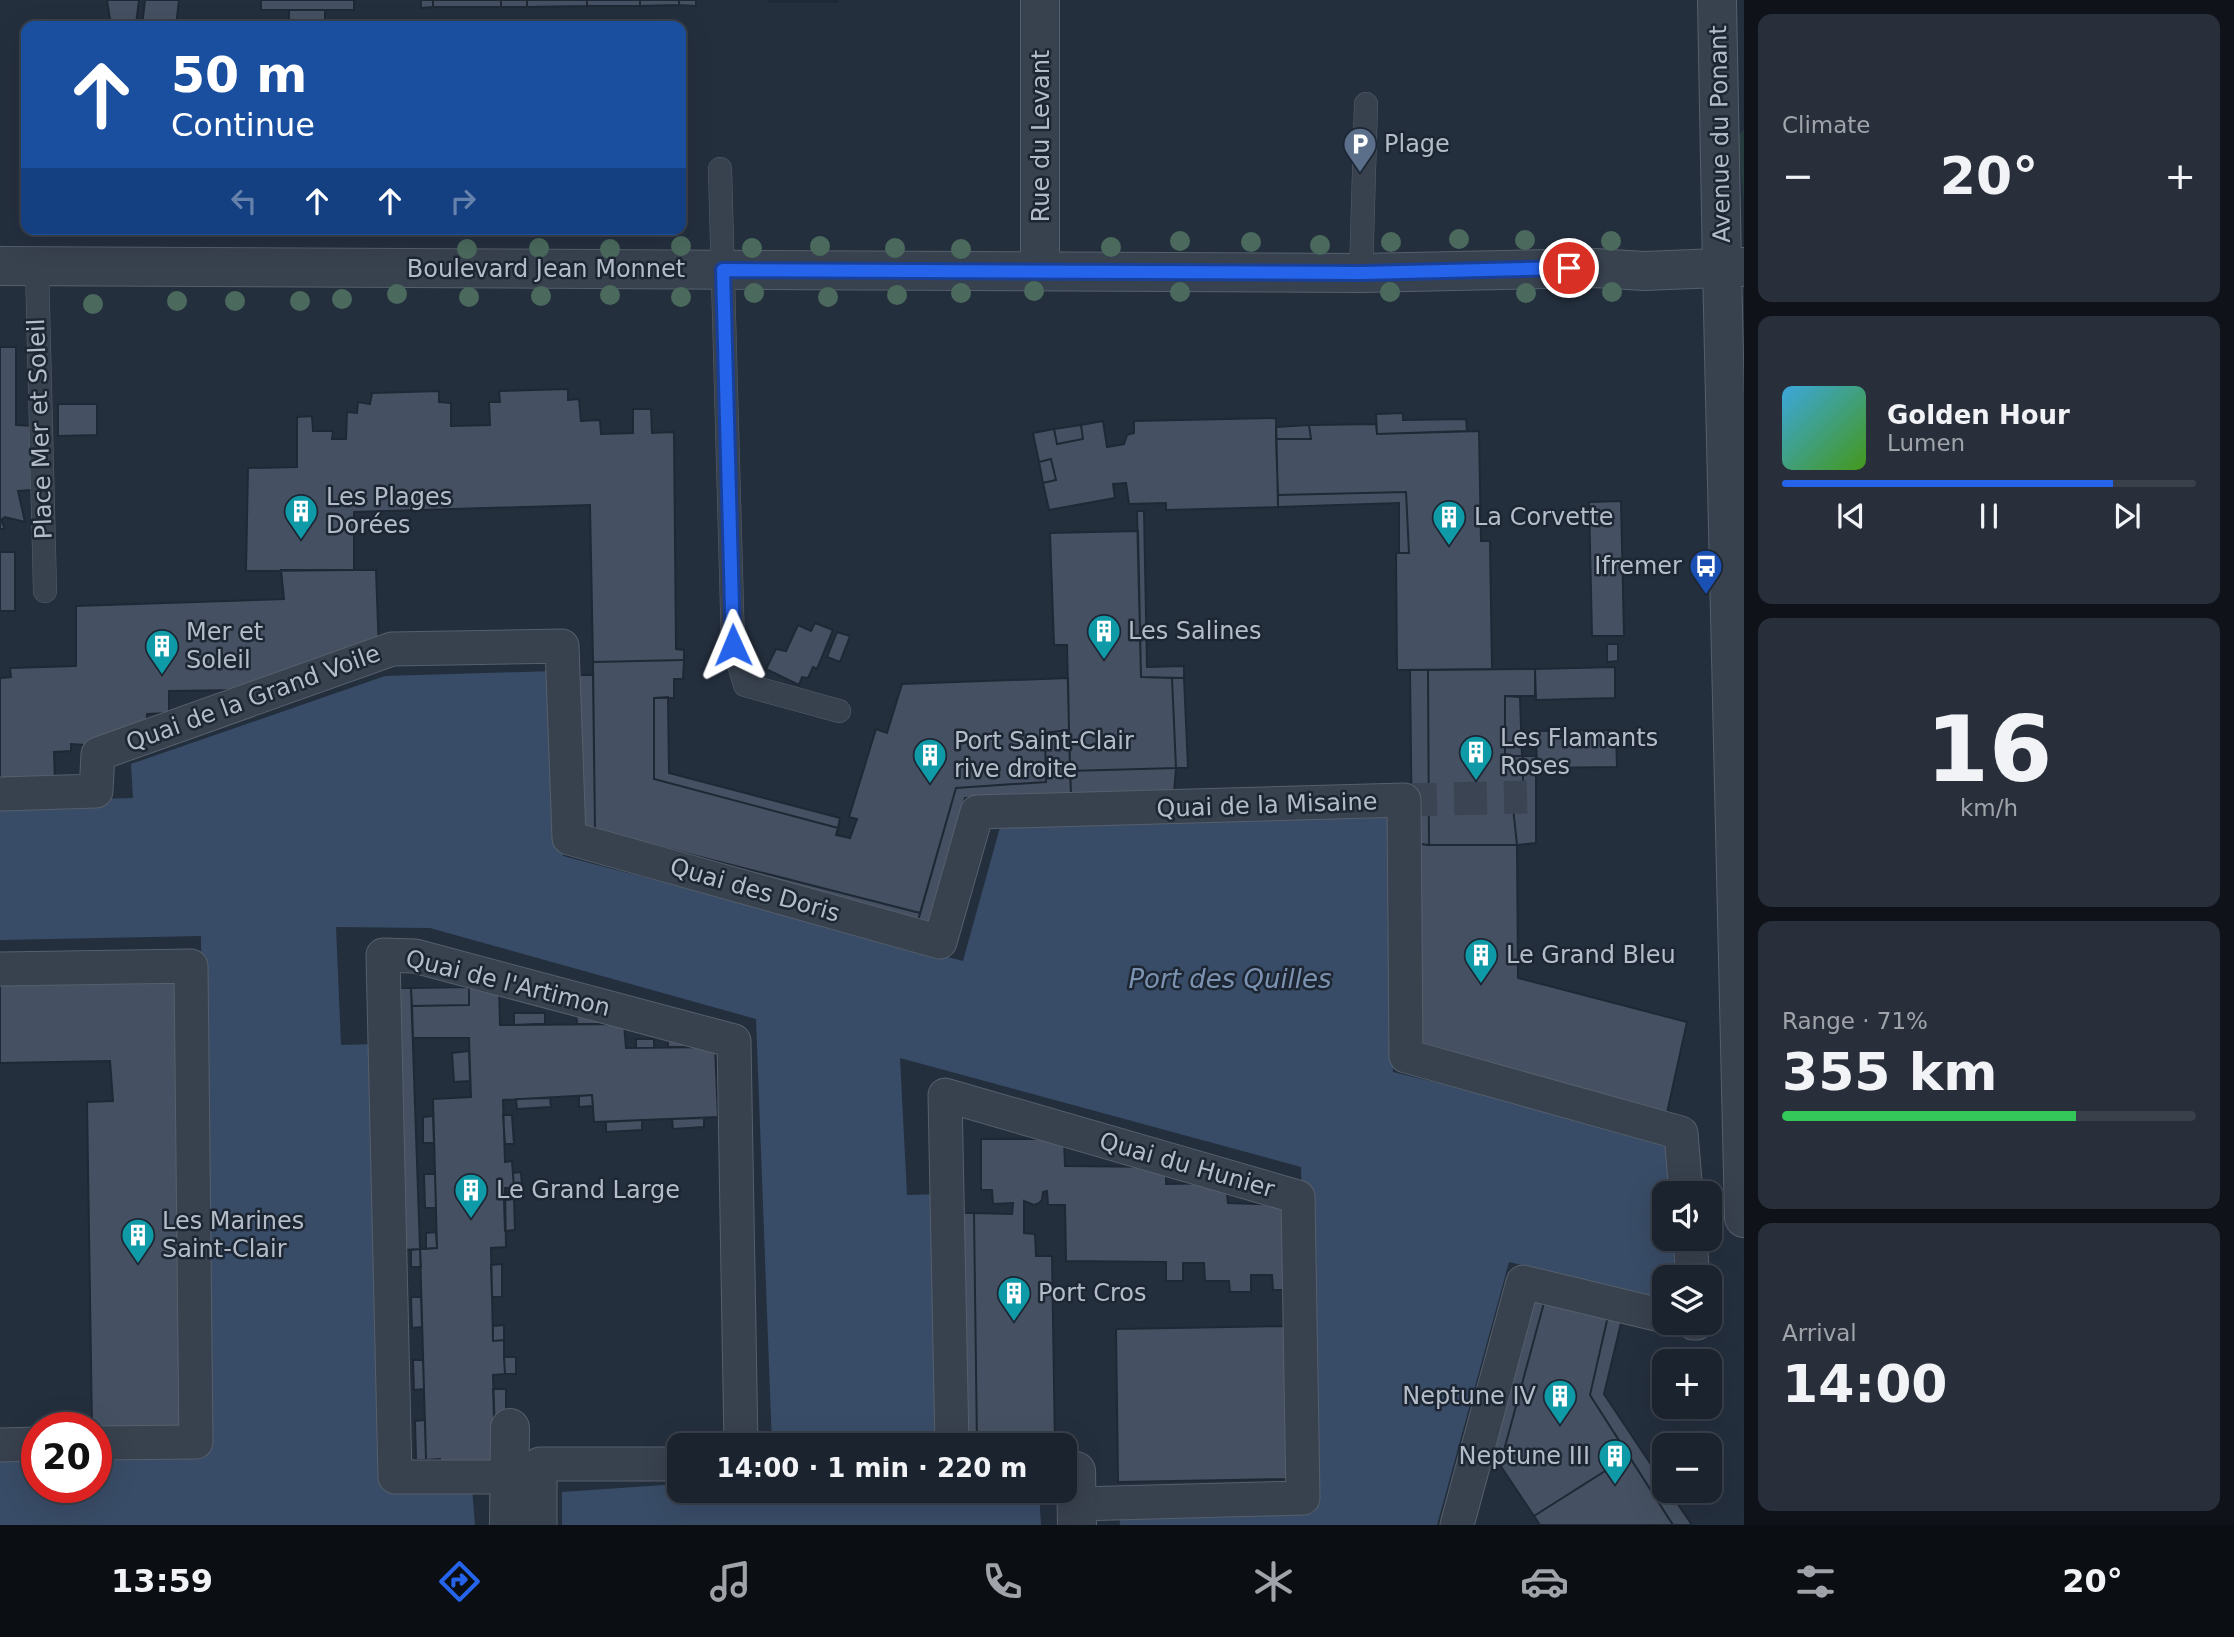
<!DOCTYPE html>
<html lang="en">
<head>
<meta charset="utf-8">
<style>
  :root { --surface:#1b232e; --page:#282f3a; --text:#f1f3f6; --muted:#a0a4aa; --line:#39404a; --accent:#2563eb }
  body { margin:0; font-family:"DejaVu Sans",sans-serif; background:var(--page); color:var(--text); height:100vh; display:flex; flex-direction:column; font-size:26px; white-space:nowrap }
  * { box-sizing:border-box; margin:0 }
  p { font-size:23px; color:var(--muted) }
  .icon { flex:none; width:38px; height:38px; fill:none; stroke:currentColor; stroke-width:2; stroke-linecap:round; stroke-linejoin:round }
  .map { position:relative; flex:1; overflow:hidden }
  .panel { display:flex; flex-direction:column; gap:14px; padding:14px; background:#0f1319; width:490px }
  .panel>* { flex:none }
  .guide { position:absolute; left:21px; top:21px; width:665px; height:214px; border-radius:14px; box-shadow:0 7px 28px #0002,0 0 0 2px var(--line); background:#1a4fa0; color:#fff; overflow:hidden }
  .buttons { position:absolute; left:1652px; top:1181px; display:grid; gap:14px }
  .buttons a { display:grid; place-items:center; width:70px; height:70px; border-radius:14px; background:var(--surface); box-shadow:0 7px 28px #0002,0 0 0 2px var(--line); font-size:35px }
  .speed { position:absolute; left:21px; top:1412px; display:flex; gap:14px; font-size:35px; font-weight:700; text-align:center }
  .speed>* { display:grid; place-content:center; width:91px; height:91px; border-radius:50%; background:var(--surface); box-shadow:0 7px 28px #0002,0 0 0 2px var(--line); line-height:1 }
  .speed .limit { border:10px solid #d22; background:#fff; color:#111 }
  .pin { position:absolute; display:grid; place-items:center; width:60px; height:60px; color:#fff; margin:-30px; border:4px solid #fff; border-radius:50%; box-shadow:0 2px 7px #0007 }
  .me { position:absolute; width:77px; margin:-38px; rotate:359deg; stroke-linejoin:round; filter:drop-shadow(0 0 5px #0008) }
  .turn { display:flex; align-items:center; gap:24px; height:147px; padding:0 35px; font-size:32px }
  .turn .icon { width:91px; height:91px; stroke-width:2.5 }
  .turn b { display:block; font-size:49px; line-height:60px }
  .lanes { display:flex; align-items:center; height:66px; padding:0 35px; background:#0003; justify-content:center; gap:35px; direction:ltr }
  .lanes .off { opacity:.35 }
  .big { font-size:52px; font-weight:800; line-height:1.1 }
  .panel .tile { flex:1; display:flex; flex-direction:column; justify-content:center; gap:10px; min-width:0; padding:0 24px; border-radius:14px; background:var(--page) }
  .panel .dial { align-items:center; gap:0 }
  .dial b { font-size:91px; line-height:1 }
  .song { display:flex; align-items:center; gap:21px }
  .cover { width:84px; height:84px; border-radius:10px; background:linear-gradient(135deg,hsl(200 70% 55%),hsl(100 70% 35%)) }
  .played { height:7px; border-radius:4px; background:linear-gradient(90deg,var(--accent) 80%,var(--line) 80%) }
  .keys { display:flex; justify-content:space-around; direction:ltr }
  .heat { display:flex; justify-content:space-between; align-items:center; font-size:38px; direction:ltr }
  .charge { height:10px; border-radius:5px; background:linear-gradient(90deg,#34c759 71%,var(--line) 0) }
  .trip { position:absolute; left:667px; top:1433px; width:410px; height:70px; border-radius:14px; background:var(--surface); box-shadow:0 7px 28px #0002,0 0 0 2px var(--line); font-weight:800; line-height:70px; text-align:center }
  .dock { display:flex; height:112px; justify-content:space-around; align-items:center; background:#0b0e12; color:var(--muted) }
  .dock .icon { width:49px; height:49px }
  .dock .active { color:var(--accent) }
  .dock b { font-size:32px; color:var(--text) }
  main { display:flex; flex:1; min-height:0 }
  .map>svg:first-child { display:block }
</style>
</head>
<body>
<main>
<div class="map">
<svg width="1744" height="1525" viewBox="0 0 1744 1525">
  <rect width="100%" height="100%" fill="#242f3e"/>
  <path fill="#263c3f" d="M1744,130V204L1737,136Z"/>
  <path fill="#394c67" d="M555,671L563,856L963,961L1002,820L1391,818L1393,1072L1675,1140L1676,1193L1664,1194V1239H1677L1679,1277L1664,1278V1299L1509,1262L1437,1525H1120L1119,1509L1313,1507L1301,1167L900,1058L907,1195L942,1194L948,1445H772L756,1019L430,928L336,927L341,1045L379,1044L385,1488H472L475,1525H0V1458L37,1457V1488H96V1455L207,1451L201,936L0,940V802L133,798L131,764L385,676Z
    M679,1484V1491H1039L1041,1525H562V1492Z"/>
  <path fill="#455162" stroke="#1f2835" stroke-width="2" d="M107,0H139L136,24L111,26Z
    M145,0H179L176,26H142Z
    M261,0H354V10H261Z
    M421,0H433V7L421,8Z
    M433,0H501V7H433Z
    M501,0H527V7H501Z
    M527,0H587V6L527,7Z
    M587,0H640V6H587Z
    M640,0H679V5L640,6Z
    M679,0H696V6L679,5Z
    M769,0H837V2H769Z
    M289,10H325V26H289Z
    M0,347H16V425L35,426L33,490L18,491L25,522L5,517L1,520L5,529H0Z
    M568,389V400L579,399L581,421L600,420L601,434L633,433V409H651L652,433L674,432L676,649L684,650V660L593,662L590,505L354,512V570L246,571L248,468L297,467V417L312,416L313,431H333L332,439H346L347,412L357,413L358,402L370,404L372,393L439,391V402L451,403V426L490,425L489,402H500L499,391Z
    M58,404H97V435L58,436Z
    M1403,413V420L1466,419L1467,431L1377,434L1376,414Z
    M1276,418L1278,507L1166,510V503L1129,504L1126,483L1113,484L1115,498L1049,510L1043,483L1056,480L1051,459L1039,462L1033,433L1054,429L1057,444L1083,439L1081,425L1103,421L1107,447L1124,444L1127,435L1134,433V421Z
    M1376,424L1377,434L1479,431L1481,541H1490L1492,669L1397,670L1396,553H1409L1406,492L1278,495L1276,439H1311L1309,425Z
    M1081,425L1083,439L1057,444L1054,429Z
    M1309,425L1311,439H1276V427Z
    M1051,459L1056,480L1043,483L1039,462Z
    M1406,492L1409,553H1399V503L1278,507V495Z
    M1621,501L1624,636H1592L1589,502Z
    M1137,511H1144L1147,667L1184,666V678L1141,677Z
    M1138,531L1141,677L1172,678L1176,768L1070,771L1067,645H1054L1050,533Z
    M0,552H15V611H0Z
    M281,570H376L379,652L245,690L169,691V713L147,714L146,736L85,745L71,744V751L54,752L55,783L0,784V678L11,677L10,668L76,666V606L284,599Z
    M815,623L833,630L817,669L813,667L808,678L802,677L799,685L766,669L776,649L786,651L798,625L811,631Z
    M837,632L850,636L840,662L827,657Z
    M1607,644H1618V661L1607,662Z
    M684,660L683,679H674V698H654V779L838,828L836,835L850,838L857,819L849,817L876,729L887,733L902,684L1068,678L1069,730L1045,733L1046,782L956,788L920,913L595,830L593,662Z
    M1615,667V698L1536,700L1535,669Z
    M1535,669V696H1505V756H1523V807H1513L1517,845H1429L1428,670Z
    M1410,670H1428L1429,845L1412,843Z
    M574,675H593L595,830L920,913L916,928L577,841Z
    M1172,678H1184L1188,768H1176Z
    M1505,696L1520,697L1522,756H1505Z
    M668,697L669,773L840,818L838,828L654,779V698Z
    M1069,730L1071,794L965,798L929,931L916,928L956,788L1046,782L1045,733Z
    M1616,730L1617,767L1537,768L1536,731Z
    M1523,756H1536V843L1517,845L1513,807H1523Z
    M1176,768L1174,793L1071,794L1070,771Z
    M1412,843L1429,845H1517L1518,978L1687,1022L1665,1122L1417,1055Z
    M182,974L189,1432L92,1428L87,1102L113,1101L110,1061L0,1063V976Z
    M469,987V1005L412,1006L411,988Z
    M469,987H499L500,1025L624,1024L626,1048L715,1047L718,1117L594,1122L592,1095L503,1100L505,1162L512,1161L514,1188H505L506,1247L491,1248L493,1341L504,1340V1357L505,1374L493,1375L496,1465L441,1466L440,1459L426,1460L420,1249L437,1248L433,1099L471,1097L469,1038H413L412,1006L469,1005Z
    M397,988H411L420,1249L403,1250Z
    M514,1013H545V1024L514,1025Z
    M576,1013L606,1024H577Z
    M668,1037L697,1047H668Z
    M636,1039H654V1048H636Z
    M469,1051L470,1081L454,1082L452,1053Z
    M592,1095L593,1106L579,1107V1096Z
    M550,1098L551,1107L517,1109L516,1099Z
    M503,1115H512L514,1144H505Z
    M433,1116L434,1143H423V1117Z
    M704,1118V1127L673,1129L672,1119Z
    M642,1120V1130L606,1132V1122Z
    M981,1139H1064L1065,1166L1166,1167V1184L1226,1183L1228,1203L1288,1205L1289,1290H1273L1272,1275H1251V1292H1230L1229,1281H1205L1204,1263H1183V1281H1166V1262L1066,1261L1065,1205H1048L1047,1191L1043,1192L1042,1200L1039,1203L1034,1205L1024,1201V1233L1035,1234L1036,1256H1052L1055,1446H977L974,1213L1012,1214L1013,1203L993,1204L992,1190H981Z
    M521,1172L522,1187L514,1188L513,1173Z
    M424,1174H435L436,1208H425Z
    M514,1199L515,1230L505,1231L504,1200Z
    M961,1213H974L977,1446H965Z
    M436,1232L437,1248L426,1249V1233Z
    M420,1249L421,1267H411V1250Z
    M502,1264V1297H492L491,1265Z
    M1529,1295L1545,1299L1500,1465L1493,1456Z
    M411,1297H421L422,1327L412,1328Z
    M1545,1299L1608,1316L1590,1395L1629,1456L1534,1516L1500,1465Z
    M1608,1316L1622,1319L1604,1394L1664,1484V1491H1669L1692,1525H1673L1590,1395Z
    M504,1325V1340L493,1341V1326Z
    M1290,1326L1291,1479L1118,1482L1116,1329Z
    M504,1357H516V1374H505Z
    M413,1360H423L424,1389L414,1390Z
    M493,1389H506V1417L494,1418Z
    M425,1420L426,1460H416L415,1421Z
    M1629,1456L1673,1525H1540L1534,1516Z"/>
  <g fill="none" stroke-linecap="round" stroke-linejoin="round">
    <path stroke="#3a4453" stroke-width="33" stroke-dasharray="33 17" stroke-linecap="butt" d="M1404,800L1527,797"/>
    <defs>
      <path id="service" d="M720,169L733,645L745,685L839,711
        M37,266L45,591
        M1361,273L1366,104"/>
      <path id="pedestrian" d="M0,794L96,791L98,754L392,649L562,646L569,838L940,942L977,812L1404,800L1406,1056L1681,1133L1686,1194
        M0,969L191,966L196,1442L96,1443
        M1690,1239L1693,1278
        M1693,1323H1697
        M0,1445L37,1444
        M952,1446L945,1095L1298,1197L1303,1498L1077,1504
        M509,1477H395L383,955L415,956L734,1041L741,1446
        M540,1525V1464H679
        M1457,1525L1523,1282L1664,1316"/>
      <path id="minor" d="M1040,0V271
        M1717,0L1722,268
        M1076,1471L1077,1525
        M509,1525L510,1428"/>
      <path id="tertiary" d="M0,266L1361,273L1595,268L1644,271L1744,267
        M1722,268L1744,1218"/>
    </defs>
    <use href="#service" stroke="#565f6c" stroke-width="24"/>
    <use href="#pedestrian" stroke="#565f6c" stroke-width="35"/>
    <use href="#minor" stroke="#565f6c" stroke-width="40"/>
    <use href="#tertiary" stroke="#565f6c" stroke-width="40"/>
    <use href="#service" stroke="#38414e" stroke-width="23"/>
    <use href="#pedestrian" stroke="#38414e" stroke-width="33"/>
    <use href="#minor" stroke="#38414e" stroke-width="38"/>
    <use href="#tertiary" stroke="#38414e" stroke-width="38"/>
  </g>
  <g fill="#4b6a5d">
    <circle cx="1459" cy="239" r="10"/>
    <circle cx="1525" cy="240" r="10"/>
    <circle cx="1180" cy="241" r="10"/>
    <circle cx="1611" cy="241" r="10"/>
    <circle cx="1251" cy="242" r="10"/>
    <circle cx="1391" cy="242" r="10"/>
    <circle cx="1320" cy="245" r="10"/>
    <circle cx="681" cy="246" r="10"/>
    <circle cx="820" cy="246" r="10"/>
    <circle cx="1111" cy="247" r="10"/>
    <circle cx="539" cy="248" r="10"/>
    <circle cx="752" cy="248" r="10"/>
    <circle cx="895" cy="248" r="10"/>
    <circle cx="467" cy="249" r="10"/>
    <circle cx="610" cy="249" r="10"/>
    <circle cx="961" cy="249" r="10"/>
    <circle cx="1034" cy="291" r="10"/>
    <circle cx="1180" cy="292" r="10"/>
    <circle cx="1390" cy="292" r="10"/>
    <circle cx="1612" cy="292" r="10"/>
    <circle cx="754" cy="293" r="10"/>
    <circle cx="961" cy="293" r="10"/>
    <circle cx="1526" cy="293" r="10"/>
    <circle cx="397" cy="294" r="10"/>
    <circle cx="610" cy="295" r="10"/>
    <circle cx="897" cy="295" r="10"/>
    <circle cx="541" cy="296" r="10"/>
    <circle cx="469" cy="297" r="10"/>
    <circle cx="681" cy="297" r="10"/>
    <circle cx="828" cy="297" r="10"/>
    <circle cx="342" cy="299" r="10"/>
    <circle cx="177" cy="301" r="10"/>
    <circle cx="235" cy="301" r="10"/>
    <circle cx="300" cy="301" r="10"/>
    <circle cx="93" cy="304" r="10"/>
  </g>
  <g fill="none" stroke-linecap="round" stroke-linejoin="round">
    <defs>
      <path id="route" d="M733,645L723,270L1361,273L1569,268"/>
    </defs>
    <use href="#route" stroke="#184099" stroke-width="18"/>
    <use href="#route" stroke="#2563eb" stroke-width="12"/>
  </g>
  <defs>
    <symbol id="parking-pin" viewBox="-11 -11 22 30"><path d="M0 17L-7.5 6A9.5 9.5 0 1 1 7.5 6Z" fill="#5c6f8a" stroke="#1d2633"/><path d="M-3.5-5.5H1a3.5 3.5 0 0 1 0 7H-1V5.5H-3.5ZM-1-3.4V-.6H.8a1.4 1.4 0 0 0 0-2.8Z" fill="#fff"/></symbol>
    <symbol id="building-pin" viewBox="-11 -11 22 30"><path d="M0 17L-7.5 6A9.5 9.5 0 1 1 7.5 6Z" fill="#0f9aa8" stroke="#1d2633"/><path d="M-4-6H4V6H1V3H-1V6H-4ZM-2.5-4.3h1.7v1.8h-1.7ZM.8-4.3h1.7v1.8H.8ZM-2.5-1h1.7V.8h-1.7ZM.8-1h1.7V.8H.8Z" fill="#fff"/></symbol>
    <symbol id="bus-pin" viewBox="-11 -11 22 30"><path d="M0 17L-7.5 6A9.5 9.5 0 1 1 7.5 6Z" fill="#1a4fb4" stroke="#1d2633"/><path d="M-5-6H5V4H4V6H2V4H-2V6H-4V4H-5ZM-3.5-4V0h7V-4ZM-3.5 1.2v1.5H-2V1.2ZM2 1.2v1.5H3.5V1.2Z" fill="#fff"/></symbol>
  </defs>
  <g fill-rule="evenodd">
    <use href="#parking-pin" x="1341" y="125" width="38" height="52"/>
    <use href="#building-pin" x="282" y="492" width="38" height="52"/>
    <use href="#building-pin" x="1430" y="498" width="38" height="52"/>
    <use href="#bus-pin" x="1687" y="547" width="38" height="52"/>
    <use href="#building-pin" x="1085" y="612" width="38" height="52"/>
    <use href="#building-pin" x="143" y="627" width="38" height="52"/>
    <use href="#building-pin" x="1457" y="733" width="38" height="52"/>
    <use href="#building-pin" x="911" y="736" width="38" height="52"/>
    <use href="#building-pin" x="1462" y="936" width="38" height="52"/>
    <use href="#building-pin" x="452" y="1171" width="38" height="52"/>
    <use href="#building-pin" x="119" y="1216" width="38" height="52"/>
    <use href="#building-pin" x="995" y="1274" width="38" height="52"/>
    <use href="#building-pin" x="1541" y="1377" width="38" height="52"/>
    <use href="#building-pin" x="1596" y="1437" width="38" height="52"/>
  </g>
  <g text-anchor="middle" stroke-width="5" stroke-linejoin="round" paint-order="stroke">
    <g font-size="24" fill="#b4bcc9" stroke="#1d2633">
      <text transform="translate(1720 134) rotate(-91)" y="8">Avenue du Ponant</text>
      <text transform="translate(1041 136) rotate(-90)" y="8">Rue du Levant</text>
      <text x="546" y="277">Boulevard Jean Monnet</text>
      <text transform="translate(40 429) rotate(-92)" y="8">Place Mer et Soleil</text>
      <text transform="translate(253 698) rotate(-20)" y="8">Quai de la Grand Voile</text>
      <text transform="translate(1267 805) rotate(-2)" y="8">Quai de la Misaine</text>
      <text transform="translate(755 890) rotate(16)" y="8">Quai des Doris</text>
      <text transform="translate(508 983) rotate(14)" y="8">Quai de l'Artimon</text>
      <text transform="translate(1187 1165) rotate(16)" y="8">Quai du Hunier</text>
    </g>
    <g font-size="24" fill="#b4bcc9" stroke="#1d2633" text-anchor="start">
      <text x="1384" y="152">Plage</text>
      <text x="326" y="505">Les Plages<tspan x="326" dy="28">Dorées</tspan></text>
      <text x="1474" y="525">La Corvette</text>
      <text x="1682" y="574" text-anchor="end">Ifremer</text>
      <text x="1128" y="639">Les Salines</text>
      <text x="186" y="640">Mer et<tspan x="186" dy="28">Soleil</tspan></text>
      <text x="1500" y="746">Les Flamants<tspan x="1500" dy="28">Roses</tspan></text>
      <text x="954" y="749">Port Saint-Clair<tspan x="954" dy="28">rive droite</tspan></text>
      <text x="1506" y="963">Le Grand Bleu</text>
      <text x="496" y="1198">Le Grand Large</text>
      <text x="162" y="1229">Les Marines<tspan x="162" dy="28">Saint-Clair</tspan></text>
      <text x="1038" y="1301">Port Cros</text>
      <text x="1536" y="1404" text-anchor="end">Neptune IV</text>
      <text x="1590" y="1464" text-anchor="end">Neptune III</text>
    </g>
    <g font-size="26" font-style="italic" fill="#7c92b1" stroke="#1d2633">
      <text x="1230" y="988">Port des Quilles</text>
    </g>
  </g>
</svg>
<div class="buttons">
<a><svg class="icon" aria-label="sound" viewBox="0 0 24 24"><path d="M4 9h4l5-4v14l-5-4H4zM17 9q2 3 0 6"/></svg></a>
<a><svg class="icon" aria-label="layers" viewBox="0 0 24 24"><path d="M12 4l9 5-9 5-9-5zM3 14l9 5 9-5"/></svg></a>
<a>+</a>
<a>−</a>
</div>
<div class="speed"><div class="limit">20</div></div>
<div class="pin" style="left:1569px;top:268px;background:#d93025"><svg class="icon" aria-label="arrive" viewBox="0 0 24 24"><path d="M6 21V4h12l-3 4 3 4H6"/></svg></div>
<svg class="me" style="left:733px;top:645px" viewBox="-20 -20 40 40"><path d="M0-17L14 15 0 8-14 15z" fill="#2563eb" stroke="#fff" stroke-width="4"/></svg>
<div class="trip">14:00 · 1 min · 220 m</div>
<div class="guide">
<div class="turn"><svg class="icon" aria-label="ahead" viewBox="0 0 24 24"><path d="M12 20V5M6 11l6-6 6 6"/></svg><div><b>50 m</b>Continue</div></div>
<div class="lanes"><svg class="icon off" aria-label="left" viewBox="0 0 24 24"><path d="M17 20v-9H6M10 6l-5 5 5 5"/></svg><svg class="icon" aria-label="ahead" viewBox="0 0 24 24"><path d="M12 20V5M6 11l6-6 6 6"/></svg><svg class="icon" aria-label="ahead" viewBox="0 0 24 24"><path d="M12 20V5M6 11l6-6 6 6"/></svg><svg class="icon off" aria-label="right" viewBox="0 0 24 24"><path d="M7 20v-9h11M14 6l5 5-5 5"/></svg></div>
</div>
</div>
<section class="panel">
<div class="tile"><p>Climate</p>
<div class="heat"><a>−</a><b class="big">20°</b><a>+</a></div>
</div>
<div class="tile">
<div class="song"><i class="cover"></i><div><b>Golden Hour</b><p>Lumen</p></div></div>
<div class="played"></div>
<div class="keys"><svg class="icon" aria-label="previous" viewBox="0 0 24 24"><path d="M18 5L8 12l10 7zM5 5v14"/></svg><svg class="icon" aria-label="pause" viewBox="0 0 24 24"><path d="M8 5v14M16 5v14"/></svg><svg class="icon" aria-label="next" viewBox="0 0 24 24"><path d="M6 5l10 7-10 7zM19 5v14"/></svg></div>
</div>
<div class="tile dial"><b>16</b><p>km/h</p></div>
<div class="tile"><p>Range · 71%</p><b class="big">355 km</b><div class="charge"></div></div>
<div class="tile"><p>Arrival</p><b class="big">14:00</b></div>
</section>
</main>
<nav class="dock">
<b>13:59</b>
<svg class="icon active" aria-label="directions" viewBox="0 0 24 24"><path d="M12 3l9 9-9 9-9-9zM9 14v-3h6M13 9l2 2-2 2"/></svg>
<svg class="icon" aria-label="music" viewBox="0 0 24 24"><path d="M9 18V5l10-2v13"/><circle cx="6" cy="18" r="3"/><circle cx="16" cy="16" r="3"/></svg>
<svg class="icon" aria-label="phone" viewBox="0 0 24 24"><path d="M5 4h4l2 5-3 2q2 4 5 5l2-3 5 2v4C11 20 4 13 5 4z"/></svg>
<svg class="icon" aria-label="climate" viewBox="0 0 24 24"><path d="M12 3v18M4 7l16 10M4 17L20 7"/></svg>
<svg class="icon" aria-label="car" viewBox="0 0 24 24"><path d="M5 17H2v-5l4-1 3-4h7l3 4 3 1v5h-3M9 17h6M6 11h13"/><circle cx="7" cy="17" r="2"/><circle cx="17" cy="17" r="2"/></svg>
<svg class="icon" aria-label="filters" viewBox="0 0 24 24"><path d="M4 7h16M4 17h16"/><circle cx="9" cy="7" r="2"/><circle cx="15" cy="17" r="2"/></svg>
<b>20°</b>
</nav>
</body>
</html>
